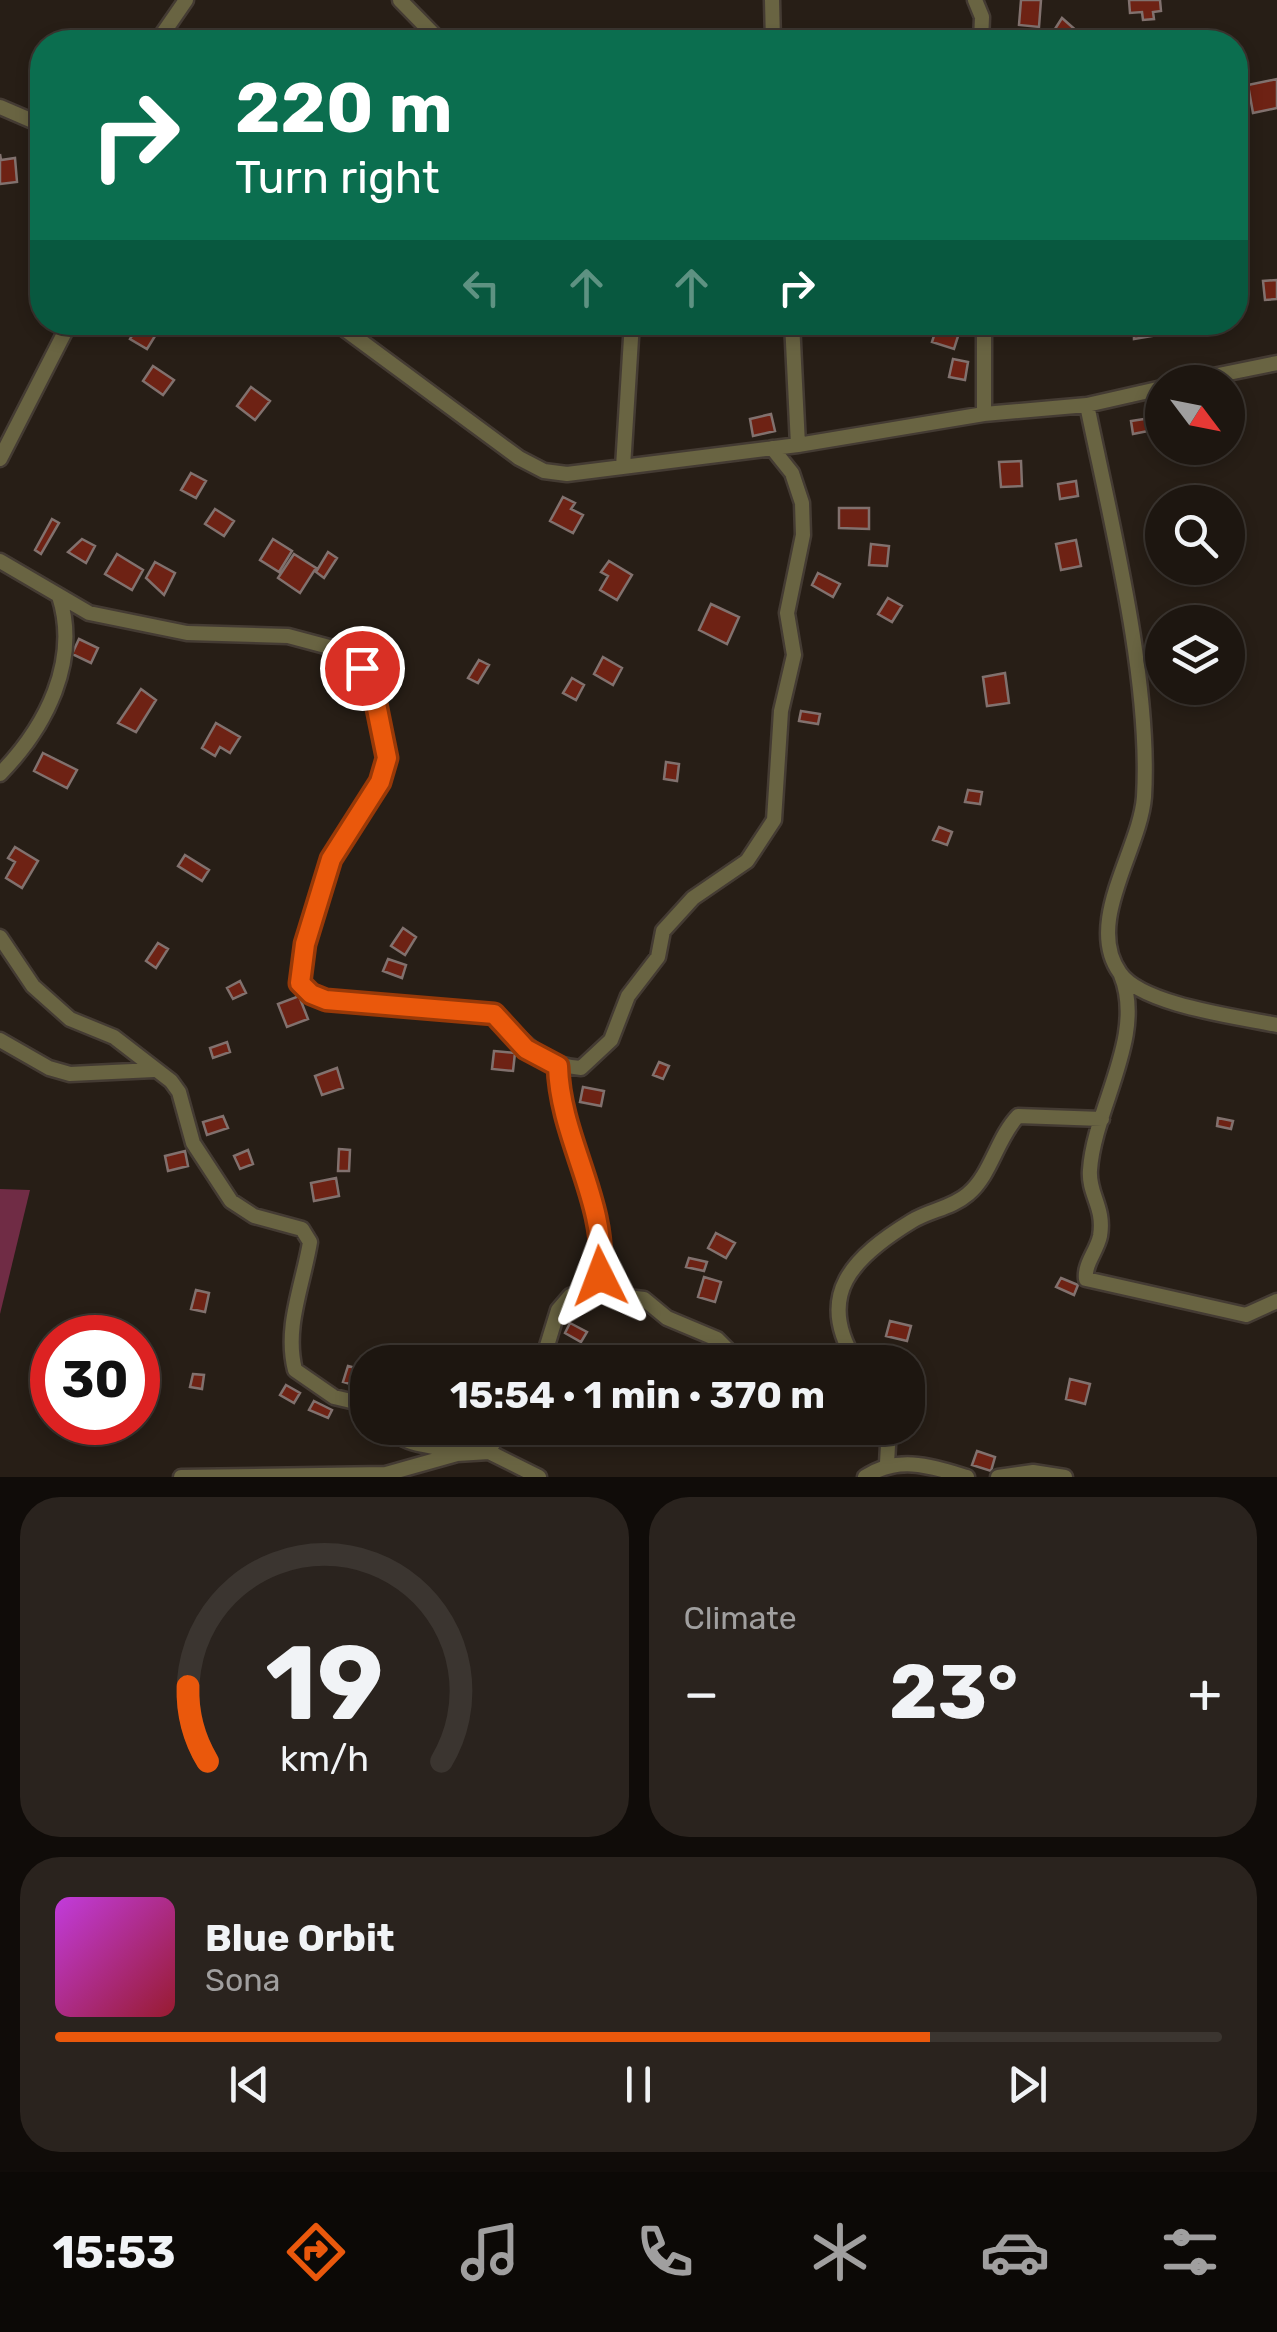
<!DOCTYPE html>
<html lang="en">
<head>
<meta charset="utf-8">
<style>
  :root { --surface:#1d1610; --page:#2a231e; --text:#f1f3f6; --muted:#a09f9f; --line:#3b3530; --accent:#ea580c }
  body { margin:0; font-family:Rubik,sans-serif; background:var(--page); color:var(--text); height:100vh; display:flex; flex-direction:column; font-size:38px; white-space:nowrap }
  * { box-sizing:border-box; margin:0 }
  p { font-size:32px; color:var(--muted) }
  .icon { flex:none; width:55px; height:55px; fill:none; stroke:currentColor; stroke-width:2; stroke-linecap:round; stroke-linejoin:round }
  .map { position:relative; height:1477px; overflow:hidden }
  .panel { display:flex; flex-direction:column; gap:20px; padding:20px; background:#100c09; flex:1 }
  .panel>* { flex:none }
  .top-card { position:absolute; left:30px; top:30px; width:1218px; height:305px; border-radius:40px; box-shadow:0 5px 15px #0003,0 0 0 2px var(--line); background:#0b6e4f; color:#fff; overflow:hidden }
  .needle { width:65px; rotate:122deg }
  .fabs { position:absolute; left:1145px; top:365px; display:grid; gap:20px }
  .fabs a { display:grid; place-items:center; width:100px; height:100px; border-radius:50%; background:var(--surface); box-shadow:0 5px 15px #0003,0 0 0 2px var(--line); font-size:50px }
  .speed { position:absolute; left:30px; top:1315px; display:flex; gap:20px; font-size:50px; font-weight:700; text-align:center }
  .speed>* { display:grid; place-content:center; width:130px; height:130px; border-radius:50%; background:var(--surface); box-shadow:0 5px 15px #0003,0 0 0 2px var(--line); line-height:1 }
  .speed .limit { border:15px solid #d22; background:#fff; color:#111 }
  .pin { position:absolute; display:grid; place-items:center; width:85px; height:85px; color:#fff; margin:-42px; border:5px solid #fff; border-radius:50%; box-shadow:0 2px 10px #0007 }
  .me { position:absolute; width:110px; margin:-55px; rotate:357deg; stroke-linejoin:round; filter:drop-shadow(0 0 8px #0008) }
  .turn { display:flex; align-items:center; gap:35px; height:210px; padding:0 40px; font-size:45px }
  .turn .icon { width:130px; height:130px; stroke-width:2.5 }
  .turn b { display:block; font-size:70px; line-height:85px }
  .lanes { display:flex; align-items:center; height:95px; padding:0 40px; background:#0003; justify-content:center; gap:50px; direction:ltr }
  .lanes .off { opacity:.35 }
  .big { font-size:75px; font-weight:700; line-height:1.1 }
  .panel .card { flex:1; display:flex; flex-direction:column; justify-content:center; gap:15px; min-width:0; padding:0 35px; border-radius:40px; background:var(--page) }
  .panel .dial { align-items:center; gap:0 }
  .dial svg { height:260px; overflow:visible; fill:none; stroke:var(--line); stroke-width:7; stroke-linecap:round; text-anchor:middle }
  .dial text { fill:var(--text); stroke:none }
  .song { display:flex; align-items:center; gap:30px }
  .cover { width:120px; height:120px; border-radius:15px; background:linear-gradient(135deg,hsl(290 70% 55%),hsl(350 70% 35%)) }
  .played { height:10px; border-radius:5px; background:linear-gradient(90deg,var(--accent) 75%,var(--line) 75%) }
  .keys { display:flex; justify-content:space-around; direction:ltr }
  .heat { display:flex; justify-content:space-between; align-items:center; font-size:55px; direction:ltr }
  .panel .tiles { flex:1; display:grid; gap:20px; grid-template-columns:1fr 1fr }
  .card:last-child { grid-column:span 2 }
  .trip { position:absolute; left:350px; top:1345px; width:575px; height:100px; border-radius:40px; background:var(--surface); box-shadow:0 5px 15px #0003,0 0 0 2px var(--line); font-weight:700; line-height:100px; text-align:center }
  .dock { display:flex; height:160px; justify-content:space-around; align-items:center; background:#0c0906; color:var(--muted) }
  .dock .icon { width:70px; height:70px }
  .dock .on { color:var(--accent) }
  .dock b { font-size:45px; color:var(--text) }
  .map>svg:first-child { display:block }
</style>
</head>
<body>
<div class="map">
<svg width="1277" height="1477" viewBox="0 0 1277 1477">
  <rect width="100%" height="100%" fill="#271e16"/>
  <path fill="#702c45" d="M0,1189L30,1190L0,1314Z"/>
  <path fill="#6e2214" stroke="#81716e" stroke-width="2.5" d="M1021,0H1041L1039,27L1019,25Z
    M1129,0H1160L1161,11L1153,12L1154,19L1143,20L1142,12L1130,13Z
    M1062,18L1079,33L1073,42H1051L1048,40Z
    M1277,79V108L1253,113L1248,85Z
    M0,154L1,160L15,158L17,182L0,184Z
    M1235,215L1236,228H1241V244H1235Z
    M1277,280V299L1265,300L1263,281Z
    M140,322L160,328L147,349L130,339Z
    M222,322H246L241,333Z
    M1134,322H1164V334L1134,339Z
    M938,323L960,330L954,349L932,342Z
    M953,359L968,362L965,380L949,377Z
    M153,366L174,380L163,395L143,381Z
    M251,387L270,401L255,420L237,406Z
    M771,414L775,431L753,436L750,419Z
    M1151,418L1153,430L1133,434L1131,421Z
    M1021,461L1022,486L1001,487L999,462Z
    M191,473L206,481L196,498L181,490Z
    M1076,481L1078,496L1060,499L1058,484Z
    M1164,496L1186,498L1185,502H1163Z
    M563,497L575,503L571,509L583,515L573,533L550,521Z
    M839,508H869V529L839,528Z
    M215,509L234,521L224,536L205,524Z
    M52,519L59,523L41,554L35,550Z
    M82,539L95,546L86,563L68,552Z
    M273,539L292,551L279,572L260,560Z
    M1076,540L1081,566L1061,570L1056,544Z
    M871,544L889,546L887,566L869,565Z
    M328,552L337,558L324,578L316,572Z
    M117,554L143,570L132,590L105,574Z
    M294,554L316,568L300,593L278,578Z
    M609,561L632,575L617,600L600,590L608,576L601,572Z
    M155,562L175,573L164,595L146,578Z
    M818,573L840,584L833,597L812,585Z
    M888,598L902,606L892,622L878,614Z
    M711,604L739,617L727,644L699,630Z
    M79,639L98,648L91,663L72,654Z
    M603,657L622,668L613,685L594,674Z
    M479,660L489,665L478,683L468,678Z
    M1005,673L1009,703L987,706L983,677Z
    M572,678L584,685L576,700L563,693Z
    M141,689L156,700L136,732L118,723Z
    M801,711L820,714L818,724L799,721Z
    M216,723L240,737L230,753L220,747L215,756L202,748Z
    M43,753L77,770L67,788L34,771Z
    M666,762L679,764L677,781L664,779Z
    M968,790L982,792L980,804L965,802Z
    M939,827L952,832L947,845L933,840Z
    M15,847L38,861L22,888L6,878L15,862L8,858Z
    M185,855L209,870L202,881L178,866Z
    M403,928L416,937L405,955L391,946Z
    M158,943L168,949L156,968L146,961Z
    M388,959L406,965L402,978L383,971Z
    M240,981L246,993L233,999L227,988Z
    M299,996L308,1019L287,1027L278,1004Z
    M227,1042L230,1052L213,1058L210,1048Z
    M494,1051L515,1053L513,1071L492,1069Z
    M659,1062L669,1066L663,1079L653,1075Z
    M337,1068L343,1088L322,1095L315,1076Z
    M583,1087L604,1091L601,1106L580,1102Z
    M223,1116L228,1128L207,1135L203,1122Z
    M1218,1118L1233,1121L1231,1129L1217,1126Z
    M339,1149L350,1150L349,1171H338Z
    M248,1150L253,1164L240,1169L234,1156Z
    M185,1151L188,1166L168,1171L165,1156Z
    M336,1178L339,1196L314,1201L311,1183Z
    M716,1233L735,1243L726,1258L708,1248Z
    M689,1258L707,1262L704,1271L686,1267Z
    M704,1277L721,1282L715,1302L698,1297Z
    M1061,1278L1078,1285L1074,1295L1056,1287Z
    M196,1290L209,1293L205,1312L191,1309Z
    M890,1321L911,1326L907,1341L886,1336Z
    M570,1323L587,1332L581,1342L565,1333Z
    M348,1366L368,1371L364,1388L343,1382Z
    M193,1374L204,1375L202,1389L190,1387Z
    M1070,1379L1090,1384L1085,1404L1066,1399Z
    M286,1385L300,1393L294,1403L280,1395Z
    M314,1401L332,1410L328,1418L309,1410Z
    M861,1428H881L877,1437L860,1431Z
    M977,1451L995,1457L991,1471L972,1465Z"/>
  <g fill="none" stroke-linecap="round" stroke-linejoin="round">
    <defs>
      <path id="minor" d="M400,0L441,42
        M772,0L773,42
        M975,0L982,17L981,42
        M157,42L186,0
        M0,107L42,125
        M335,322L519,458L544,471L567,474L798,445L984,414L1087,405L1162,388
        M792,322L798,445
        M984,322V414
        M1184,382L1277,363
        M1087,405C1111,522 1151,680 1144,797C1140,850 1084,923 1120,973C1142,1005 1239,1017 1277,1025
        M0,459L70,322
        M623,467L632,322
        M0,561L89,613L187,633L288,636L333,648L363,668L372,684L387,758L380,781L331,859L305,943L301,983L311,995L326,1000L494,1014C524,1040 538,1065 581,1068L611,1040L628,996L658,957L663,931L693,898L747,861L774,820L781,711L794,655L787,613L803,535L802,503L792,473L772,448
        M0,774C46,727 80,661 59,596
        M0,937L33,986L70,1019L114,1037L171,1081L179,1092L193,1143L231,1201L254,1216L302,1229L310,1242C303,1285 284,1327 295,1370L334,1397L368,1405
        M1121,975C1146,1036 1094,1108 1090,1170C1088,1194 1105,1207 1100,1236C1097,1251 1084,1264 1086,1279L1246,1315L1277,1301
        M0,1040L49,1068L70,1074L154,1070
        M558,1066C560,1148 617,1210 596,1292
        M542,1362L558,1310L570,1296L584,1292L644,1299L667,1318L717,1339L732,1354L765,1362
        M792,1362L813,1358L824,1362
        M856,1362C814,1295 853,1257 912,1221C930,1210 952,1208 968,1194C991,1175 997,1138 1018,1116L1102,1119
        M393,1428C404,1449 437,1443 457,1454
        M489,1452L500,1428
        M887,1463L889,1428
        M181,1477L386,1474L457,1454L489,1452L539,1477
        M865,1477C899,1455 930,1466 967,1477
        M998,1477L1033,1472L1065,1477"/>
    </defs>
    <use href="#minor" stroke="#443b33" stroke-width="19"/>
    <use href="#minor" stroke="#696442" stroke-width="14"/>
  </g>
  <g fill="none" stroke-linecap="round" stroke-linejoin="round">
    <defs>
      <path id="route" d="M362,668L372,684L387,758L380,782L331,859L305,944L300,983L311,994L326,1000L494,1014L526,1049L558,1066C560,1140 608,1201 600,1276"/>
    </defs>
    <use href="#route" stroke="#983908" stroke-width="25"/>
    <use href="#route" stroke="#ea580c" stroke-width="18"/>
  </g>
</svg>
<div class="fabs">
<a><svg class="needle" viewBox="-14 -14 28 28"><path d="M0-13l5 13h-10z" fill="#e53935"/><path d="M0 13l5-13h-10z" fill="#a09f9f"/></svg></a>
<a><svg class="icon" aria-label="search" viewBox="0 0 24 24"><circle cx="10" cy="10" r="6"/><path d="M15 15l6 6"/></svg></a>
<a><svg class="icon" aria-label="layers" viewBox="0 0 24 24"><path d="M12 4l9 5-9 5-9-5zM3 14l9 5 9-5"/></svg></a>
</div>
<div class="speed"><div class="limit">30</div></div>
<div class="pin" style="left:362px;top:668px;background:#d93025"><svg class="icon" aria-label="arrive" viewBox="0 0 24 24"><path d="M6 21V4h12l-3 4 3 4H6"/></svg></div>
<svg class="me" style="left:600px;top:1276px" viewBox="-20 -20 40 40"><path d="M0-17L14 15 0 8-14 15z" fill="#ea580c" stroke="#fff" stroke-width="4"/></svg>
<div class="trip">15:54 · 1 min · 370 m</div>
<div class="top-card">
<div class="turn"><svg class="icon" aria-label="right" viewBox="0 0 24 24"><path d="M7 20v-9h11M14 6l5 5-5 5"/></svg><div><b>220 m</b>Turn right</div></div>
<div class="lanes"><svg class="icon off" aria-label="left" viewBox="0 0 24 24"><path d="M17 20v-9H6M10 6l-5 5 5 5"/></svg><svg class="icon off" aria-label="ahead" viewBox="0 0 24 24"><path d="M12 20V5M6 11l6-6 6 6"/></svg><svg class="icon off" aria-label="ahead" viewBox="0 0 24 24"><path d="M12 20V5M6 11l6-6 6 6"/></svg><svg class="icon" aria-label="right" viewBox="0 0 24 24"><path d="M7 20v-9h11M14 6l5 5-5 5"/></svg></div>
</div>
</div>
<section class="panel">
<div class="tiles">
<div class="card dial"><svg viewBox="0 0 100 80">
<path d="M14 69A42 42 0 1 1 86 69"/>
<path d="M14 69A42 42 0 0 1 8 46" stroke="#ea580c"/>
<text x="50" y="56" font-size="32" font-weight="700">19</text>
<text x="50" y="72" font-size="11">km/h</text>
</svg></div>
<div class="card"><p>Climate</p>
<div class="heat"><a>−</a><b class="big">23°</b><a>+</a></div>
</div>
<div class="card">
<div class="song"><i class="cover"></i><div><b>Blue Orbit</b><p>Sona</p></div></div>
<div class="played"></div>
<div class="keys"><svg class="icon" aria-label="previous" viewBox="0 0 24 24"><path d="M18 5L8 12l10 7zM5 5v14"/></svg><svg class="icon" aria-label="pause" viewBox="0 0 24 24"><path d="M8 5v14M16 5v14"/></svg><svg class="icon" aria-label="next" viewBox="0 0 24 24"><path d="M6 5l10 7-10 7zM19 5v14"/></svg></div>
</div>
</div>
</section>
<nav class="dock">
<b>15:53</b>
<svg class="icon on" aria-label="directions" viewBox="0 0 24 24"><path d="M12 3l9 9-9 9-9-9zM9 14v-3h6M13 9l2 2-2 2"/></svg>
<svg class="icon" aria-label="music" viewBox="0 0 24 24"><path d="M9 18V5l10-2v13"/><circle cx="6" cy="18" r="3"/><circle cx="16" cy="16" r="3"/></svg>
<svg class="icon" aria-label="phone" viewBox="0 0 24 24"><path d="M5 4h4l2 5-3 2q2 4 5 5l2-3 5 2v4C11 20 4 13 5 4z"/></svg>
<svg class="icon" aria-label="climate" viewBox="0 0 24 24"><path d="M12 3v18M4 7l16 10M4 17L20 7"/></svg>
<svg class="icon" aria-label="car" viewBox="0 0 24 24"><path d="M5 17H2v-5l4-1 3-4h7l3 4 3 1v5h-3M9 17h6M6 11h13"/><circle cx="7" cy="17" r="2"/><circle cx="17" cy="17" r="2"/></svg>
<svg class="icon" aria-label="filters" viewBox="0 0 24 24"><path d="M4 7h16M4 17h16"/><circle cx="9" cy="7" r="2"/><circle cx="15" cy="17" r="2"/></svg>
</nav>
</body>
</html>
